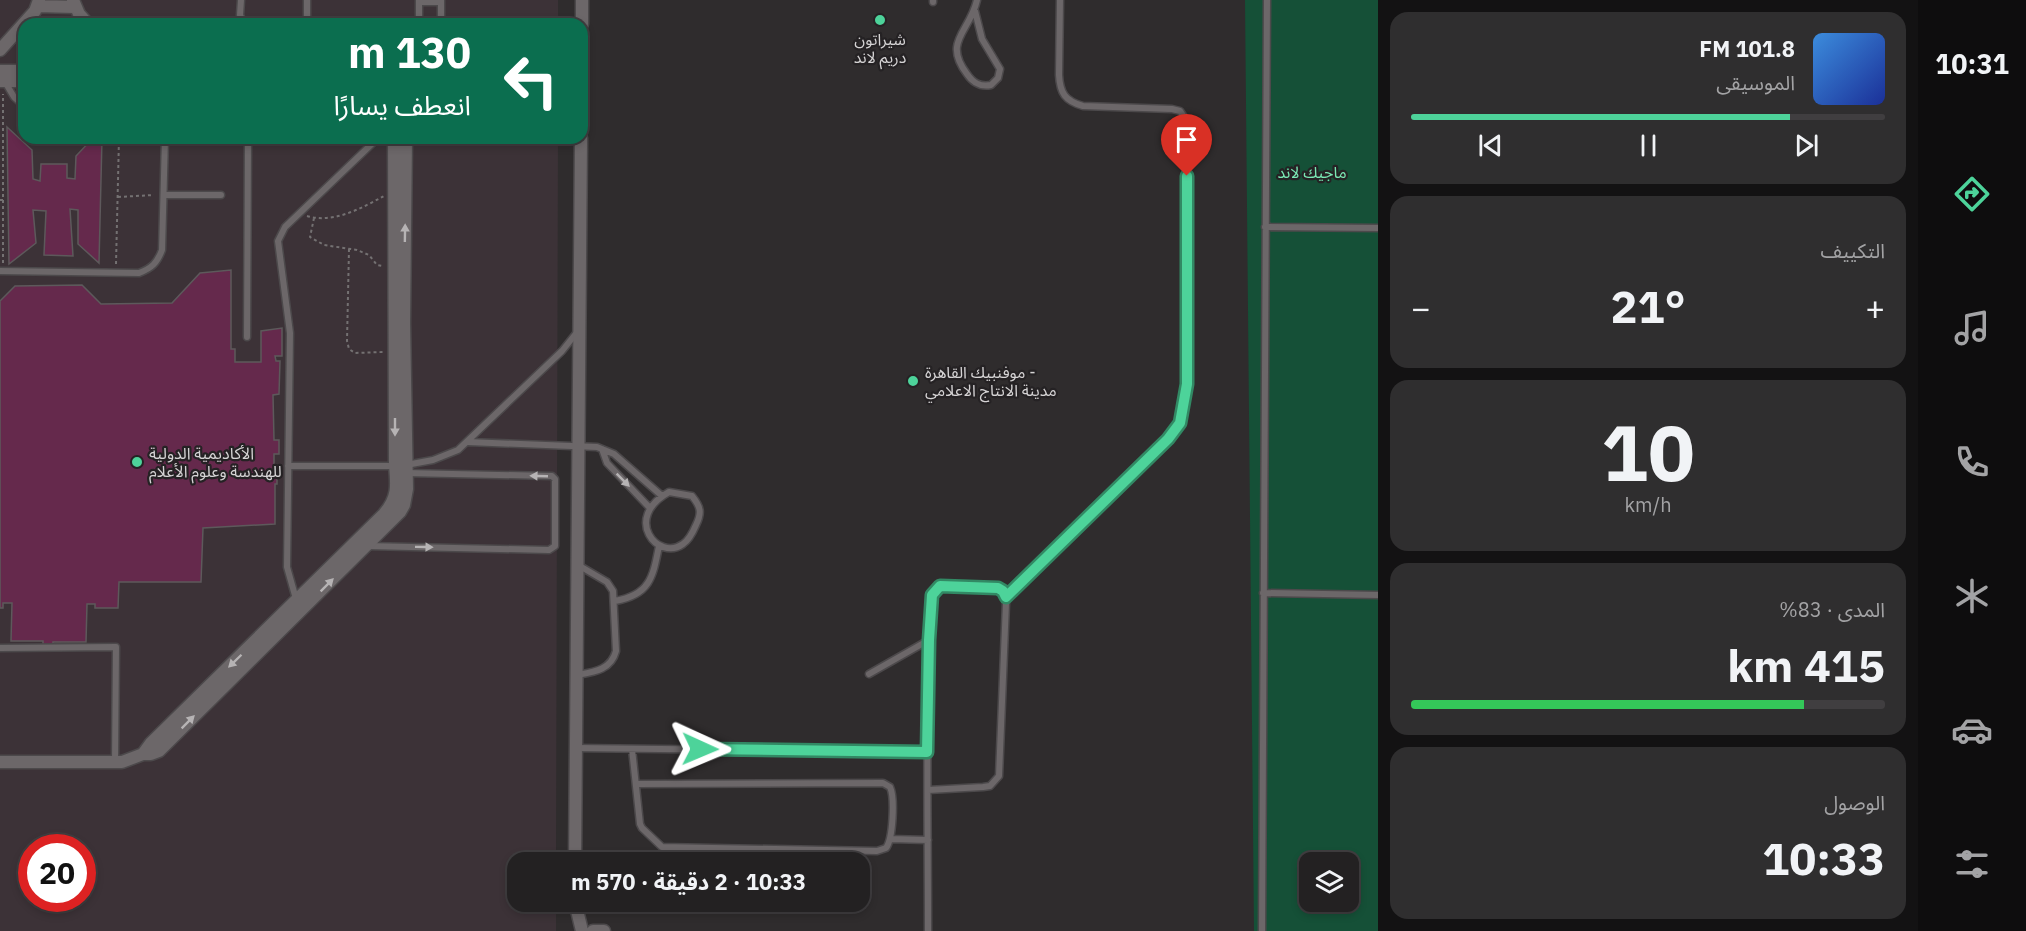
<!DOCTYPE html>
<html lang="ar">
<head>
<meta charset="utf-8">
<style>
  :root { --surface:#232122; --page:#2f2e2f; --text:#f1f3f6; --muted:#a3a3a5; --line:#403e40; --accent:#4dd39a }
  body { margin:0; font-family:"IBM Plex Sans","Noto Sans Arabic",sans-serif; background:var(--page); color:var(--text); direction:rtl; height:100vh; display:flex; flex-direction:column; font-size:22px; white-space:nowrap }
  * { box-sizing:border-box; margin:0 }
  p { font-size:20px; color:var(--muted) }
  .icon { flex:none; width:33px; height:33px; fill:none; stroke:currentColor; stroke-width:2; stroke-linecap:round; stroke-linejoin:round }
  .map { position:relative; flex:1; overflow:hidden; direction:ltr }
  .sheet { display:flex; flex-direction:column; gap:12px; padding:12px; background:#131213; width:540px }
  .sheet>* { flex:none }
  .guide { position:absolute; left:18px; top:18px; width:570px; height:126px; border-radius:18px; box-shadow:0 3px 9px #0003,0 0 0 2px var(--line); direction:rtl; background:#0b6e4f; color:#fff; overflow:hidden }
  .controls { position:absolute; left:1299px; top:852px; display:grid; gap:12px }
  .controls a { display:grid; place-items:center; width:60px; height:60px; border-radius:12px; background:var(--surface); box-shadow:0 3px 9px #0003,0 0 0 2px var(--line); font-size:30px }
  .speed { position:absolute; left:18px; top:834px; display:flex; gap:12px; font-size:30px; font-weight:700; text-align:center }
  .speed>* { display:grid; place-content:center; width:78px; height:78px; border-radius:50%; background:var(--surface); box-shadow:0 3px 9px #0003,0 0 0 2px var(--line); line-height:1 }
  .speed .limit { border:9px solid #d22; background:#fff; color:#111 }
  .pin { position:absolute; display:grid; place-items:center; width:51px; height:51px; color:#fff; margin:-62px -26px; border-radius:50% 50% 50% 0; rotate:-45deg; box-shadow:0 0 6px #0007 }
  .pin .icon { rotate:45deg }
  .me { position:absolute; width:66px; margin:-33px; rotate:91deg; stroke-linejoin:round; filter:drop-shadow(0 0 4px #0008) }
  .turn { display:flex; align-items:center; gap:21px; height:126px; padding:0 18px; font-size:27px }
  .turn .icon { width:78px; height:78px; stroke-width:2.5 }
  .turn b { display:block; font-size:42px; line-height:51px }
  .big { font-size:45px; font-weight:700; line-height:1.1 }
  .sheet .tile { flex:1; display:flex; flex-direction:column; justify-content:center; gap:9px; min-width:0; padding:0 21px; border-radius:18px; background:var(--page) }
  .sheet .dial { align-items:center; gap:0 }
  .dial b { font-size:78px; line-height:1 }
  .song { display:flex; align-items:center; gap:18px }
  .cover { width:72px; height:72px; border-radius:9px; background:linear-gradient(135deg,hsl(210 70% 55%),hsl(230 70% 35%)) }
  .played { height:6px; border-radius:3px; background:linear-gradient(90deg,var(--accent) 80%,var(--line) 80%) }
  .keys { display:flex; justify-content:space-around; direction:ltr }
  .heat { display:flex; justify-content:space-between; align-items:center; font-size:33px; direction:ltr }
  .charge { height:9px; border-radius:4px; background:linear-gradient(90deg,#34c759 83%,var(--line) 0) }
  .trip { position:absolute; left:507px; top:852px; width:363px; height:60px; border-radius:18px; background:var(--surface); box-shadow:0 3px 9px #0003,0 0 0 2px var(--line); font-weight:700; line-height:60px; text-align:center; direction:rtl }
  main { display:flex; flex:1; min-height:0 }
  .dock { display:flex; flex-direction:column; width:108px; justify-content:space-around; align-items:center; background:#0e0d0e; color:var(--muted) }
  .dock .icon { width:42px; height:42px }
  .dock .current { color:var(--accent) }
  .dock b { font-size:27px; color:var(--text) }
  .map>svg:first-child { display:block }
</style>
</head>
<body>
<main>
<nav class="dock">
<b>10:31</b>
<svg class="icon current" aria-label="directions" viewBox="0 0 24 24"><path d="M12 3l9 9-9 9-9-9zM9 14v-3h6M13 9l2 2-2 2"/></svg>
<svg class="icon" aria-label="music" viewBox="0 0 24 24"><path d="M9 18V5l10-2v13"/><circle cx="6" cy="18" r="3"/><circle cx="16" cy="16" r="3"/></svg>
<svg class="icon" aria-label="phone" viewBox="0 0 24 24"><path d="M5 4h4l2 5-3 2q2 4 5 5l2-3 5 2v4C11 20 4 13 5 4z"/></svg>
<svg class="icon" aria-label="climate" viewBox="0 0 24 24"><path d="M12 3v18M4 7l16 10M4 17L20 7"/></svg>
<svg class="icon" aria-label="car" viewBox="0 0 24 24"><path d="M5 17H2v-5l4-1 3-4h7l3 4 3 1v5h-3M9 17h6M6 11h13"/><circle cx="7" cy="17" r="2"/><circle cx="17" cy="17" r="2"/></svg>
<svg class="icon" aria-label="filters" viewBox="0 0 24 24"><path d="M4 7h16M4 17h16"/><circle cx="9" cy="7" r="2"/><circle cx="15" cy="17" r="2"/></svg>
</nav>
<section class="sheet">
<div class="tile">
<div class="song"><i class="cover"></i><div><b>101.8 FM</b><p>الموسيقى</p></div></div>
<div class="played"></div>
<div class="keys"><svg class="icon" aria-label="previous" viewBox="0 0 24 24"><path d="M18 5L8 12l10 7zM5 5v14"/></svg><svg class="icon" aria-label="pause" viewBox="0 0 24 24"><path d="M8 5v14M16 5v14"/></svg><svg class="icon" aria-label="next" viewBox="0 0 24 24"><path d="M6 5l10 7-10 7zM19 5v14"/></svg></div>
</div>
<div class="tile"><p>التكييف</p>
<div class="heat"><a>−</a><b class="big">21°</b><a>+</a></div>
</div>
<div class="tile dial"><b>10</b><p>km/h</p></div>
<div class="tile"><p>المدى · 83%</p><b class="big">415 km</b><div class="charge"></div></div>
<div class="tile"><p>الوصول</p><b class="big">10:33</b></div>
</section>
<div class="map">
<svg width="1378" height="931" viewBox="0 0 1378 931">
  <rect width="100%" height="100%" fill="#2f2c2d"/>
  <path fill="#3c3237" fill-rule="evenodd" d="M0,0H558V24H24V138H558L556,862H518V902H556V931H0ZM32,848H82V898H32Z"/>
  <path fill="#155037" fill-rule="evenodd" d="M1245,0H1378V931H1254ZM1310,862H1348V902H1310Z"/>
  <path fill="#65294c" stroke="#5d595b" stroke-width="1.5" d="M7,127L32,150L33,179L40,181L41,164H67V178L75,179L76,156L93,138H102L99,263L78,244V210L70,209L73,256L44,255L46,211L33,210L36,243L9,264Z
    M231,270V349H235V362H261V331L282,328V356H275L276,361H280L279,394L273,395L274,440H279V454H274V470H277V484H275V524L203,528L201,582H119L118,608H95V604H87L86,642H53V646H43V641H11L12,603H3V608H0V301L15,286L82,285L101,304L172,303L200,273Z"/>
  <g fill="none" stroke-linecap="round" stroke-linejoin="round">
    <defs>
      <path id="service" d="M241,0L240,15L244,24
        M419,0V24
        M419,2H441
        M933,2V0
        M975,11L982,39L1000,69L998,78L991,85C980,87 973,83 967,74C942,41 970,32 977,0
        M307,24V0
        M441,24V0
        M5,82L14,97L24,106
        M164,195H221
        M1265,227L1378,228
        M0,271L139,273C152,268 157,263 162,250L165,138
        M247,337L248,138
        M468,442L597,447L614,454L662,496
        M602,449L607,463L650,508
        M406,465L433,460L458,450L562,351L578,331
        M288,466H395
        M669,492L692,496C701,507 702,513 696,525C693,532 689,540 683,544C658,562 622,518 669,492Z
        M367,546L549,550L555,546V479L552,476L406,473
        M1263,593L1378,595
        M1006,597L1168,439L1180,423L1187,383L1186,120L1180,111L1172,109L1083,106C1065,101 1060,93 1059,75L1060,0
        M296,599L287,567L290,333L278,241L285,227L378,138
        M615,601C650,595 653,577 659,546
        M0,648L116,647L115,762
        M869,674L929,640
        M577,675C594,672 611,670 616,651L613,591L607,582L578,565
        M576,748L927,752
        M632,749L640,824L642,828L662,847L877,851L886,848C893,839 895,798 890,787L883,783L636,784
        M928,790L983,787L990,786L999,776L1006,603L1003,591L998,588L945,585L935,589L932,595C925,707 928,819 928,931
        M891,839L928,840
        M1262,931L1267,0"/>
      <path id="minor" d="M73,0L79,14L88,24
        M37,6L75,7
        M582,24V0
        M0,50L35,11L39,0
        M0,71H24
        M0,81H24
        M143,754L151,743L384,514C398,498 397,486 395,466L394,138
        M0,762H122L143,754H151L159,751L400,512L404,505L407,489L404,323L406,138
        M575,862L581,138
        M575,902L582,931
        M593,931H604"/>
    </defs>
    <use href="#service" stroke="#4c494b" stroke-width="9"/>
    <use href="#minor" stroke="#4c494b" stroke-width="15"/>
    <path stroke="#747172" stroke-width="2" stroke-dasharray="3 3" stroke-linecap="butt" d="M118,197L154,195
      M0,200H3V94
      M3,200V263
      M307,216C333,224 362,208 384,196
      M314,218L310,237L324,245L357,250L369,255L377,265L383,266
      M349,249L347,341L349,349L355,353L383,352
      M116,264L119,138"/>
    <use href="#service" stroke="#6c6769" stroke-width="6"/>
    <use href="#minor" stroke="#6c6769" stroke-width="12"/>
  </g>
  <defs><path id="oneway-solid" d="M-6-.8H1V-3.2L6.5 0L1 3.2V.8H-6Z" transform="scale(1.5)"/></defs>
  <g fill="#b6b3b4">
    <use href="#oneway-solid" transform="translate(405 233) rotate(-89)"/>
    <use href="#oneway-solid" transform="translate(395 427) rotate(90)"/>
    <use href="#oneway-solid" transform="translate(539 476) rotate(-178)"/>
    <use href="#oneway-solid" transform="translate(623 480) rotate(45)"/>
    <use href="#oneway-solid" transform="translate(424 547) rotate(1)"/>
    <use href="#oneway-solid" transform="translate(327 585) rotate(-45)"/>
    <use href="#oneway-solid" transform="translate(235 661) rotate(136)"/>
    <use href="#oneway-solid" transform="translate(188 722) rotate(-45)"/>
  </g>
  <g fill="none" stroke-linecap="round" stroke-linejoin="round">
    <defs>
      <path id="route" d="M700,749L927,752L929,640L932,595L940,586L998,588L1003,591L1006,597L1168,439L1180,423L1187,384V176"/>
    </defs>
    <use href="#route" stroke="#328964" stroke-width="15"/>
    <use href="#route" stroke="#4dd39a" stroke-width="10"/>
  </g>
  <g fill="#4dd39a" stroke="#252224" stroke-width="2">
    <circle cx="880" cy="20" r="6"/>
    <circle cx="913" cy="381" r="6"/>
    <circle cx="137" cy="462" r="6"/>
  </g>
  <g text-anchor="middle" stroke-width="4.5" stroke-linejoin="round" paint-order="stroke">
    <g font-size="16" fill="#d5d3d4" stroke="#252224" text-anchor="start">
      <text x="880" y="45" text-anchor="middle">شيراتون<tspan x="880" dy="18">دريم لاند</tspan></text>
      <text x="925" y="378">موفنبيك القاهرة -<tspan x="925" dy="18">مدينة الانتاج الاعلامي</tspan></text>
      <text x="149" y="459">الأكاديمية الدولية<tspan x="149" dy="18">للهندسة وعلوم الأعلام</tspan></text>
    </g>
    <g font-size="16" fill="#7ae8b4" stroke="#252224">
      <text x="1312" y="178">ماجيك لاند</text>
    </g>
  </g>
</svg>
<div class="controls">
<a><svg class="icon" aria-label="layers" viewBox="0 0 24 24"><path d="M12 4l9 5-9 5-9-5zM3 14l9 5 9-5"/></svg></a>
</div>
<div class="speed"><div class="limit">20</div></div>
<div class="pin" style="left:1187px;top:176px;background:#d93025"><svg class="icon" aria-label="arrive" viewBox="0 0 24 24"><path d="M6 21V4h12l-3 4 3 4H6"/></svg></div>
<svg class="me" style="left:700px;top:749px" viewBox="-20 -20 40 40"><path d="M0-17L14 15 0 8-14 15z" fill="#4dd39a" stroke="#fff" stroke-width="4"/></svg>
<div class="trip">10:33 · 2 دقيقة · 570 m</div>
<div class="guide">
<div class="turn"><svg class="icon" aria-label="left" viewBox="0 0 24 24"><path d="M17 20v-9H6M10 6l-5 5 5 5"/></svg><div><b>130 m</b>انعطف يسارًا</div></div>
</div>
</div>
</main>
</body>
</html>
